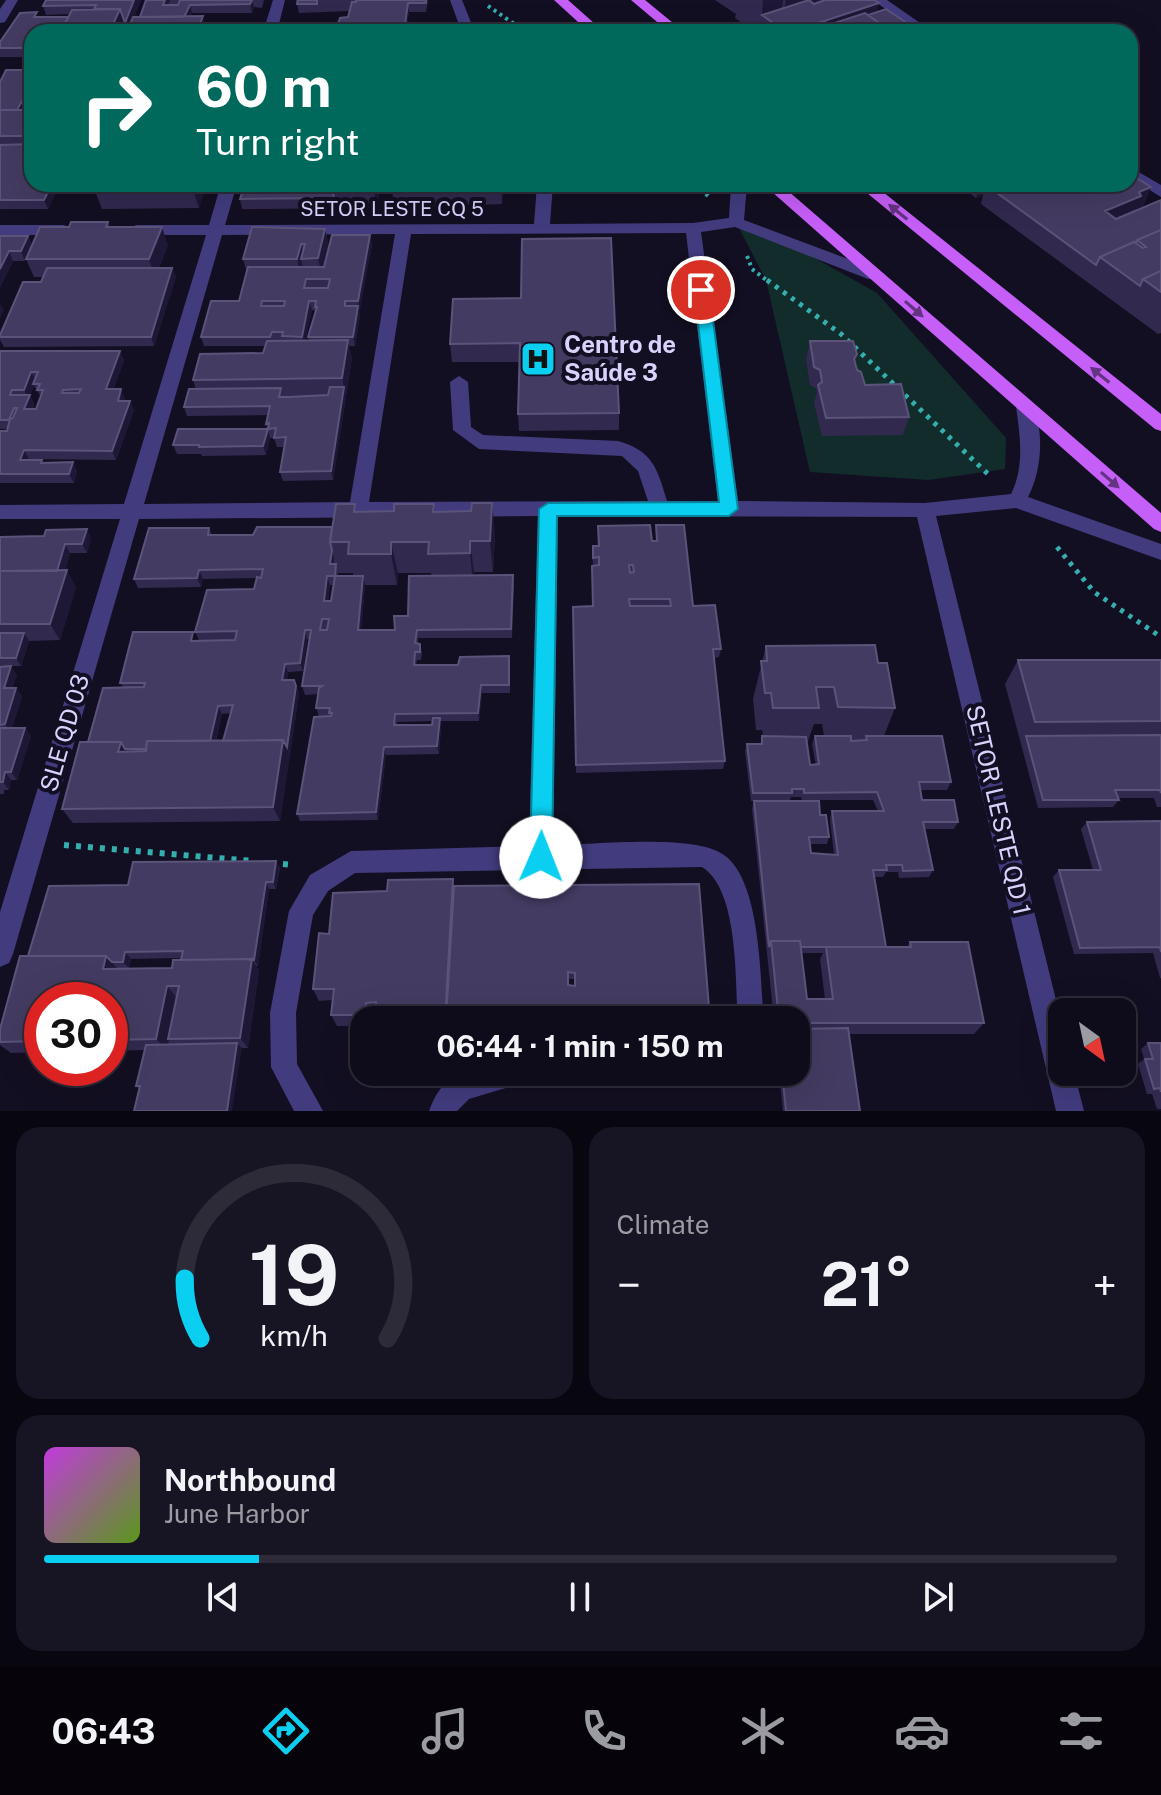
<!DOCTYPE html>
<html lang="en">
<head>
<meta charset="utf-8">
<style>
  :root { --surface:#0e0b1a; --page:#171423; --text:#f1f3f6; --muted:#9b9ba2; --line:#2e2b39; --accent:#0acff1 }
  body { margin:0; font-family:"Public Sans",sans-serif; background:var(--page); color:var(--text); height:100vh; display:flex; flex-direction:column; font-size:30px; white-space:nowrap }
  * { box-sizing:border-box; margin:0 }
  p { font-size:26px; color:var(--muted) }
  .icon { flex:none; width:44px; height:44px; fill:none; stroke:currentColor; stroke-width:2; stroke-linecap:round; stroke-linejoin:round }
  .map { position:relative; height:1111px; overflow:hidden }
  .side { display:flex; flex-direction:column; gap:16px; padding:16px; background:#08060e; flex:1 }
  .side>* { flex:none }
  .banner { position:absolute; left:24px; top:24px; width:1114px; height:168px; border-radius:24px; box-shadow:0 8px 32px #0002,0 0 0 2px var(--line); background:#00695c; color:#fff; overflow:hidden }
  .needle { width:52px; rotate:147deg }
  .fabs { position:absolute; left:1048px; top:998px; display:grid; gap:16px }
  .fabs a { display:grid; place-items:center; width:88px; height:88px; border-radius:16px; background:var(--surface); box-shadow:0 8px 32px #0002,0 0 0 2px var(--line); font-size:40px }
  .speed { position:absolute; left:24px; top:982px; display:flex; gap:16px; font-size:40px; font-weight:700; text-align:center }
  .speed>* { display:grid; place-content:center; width:104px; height:104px; border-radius:50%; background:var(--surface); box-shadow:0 8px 32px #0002,0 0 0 2px var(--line); line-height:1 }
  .speed .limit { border:12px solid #d22; background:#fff; color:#111 }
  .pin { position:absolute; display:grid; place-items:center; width:68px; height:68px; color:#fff; margin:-34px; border:4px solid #fff; border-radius:50%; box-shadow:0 2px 8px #0007 }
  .me { position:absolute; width:88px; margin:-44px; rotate:1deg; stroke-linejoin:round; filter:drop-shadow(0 0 6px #0008) }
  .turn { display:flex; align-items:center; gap:28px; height:168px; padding:0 40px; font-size:36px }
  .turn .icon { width:104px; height:104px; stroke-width:2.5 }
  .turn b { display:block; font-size:56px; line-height:68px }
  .big { font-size:60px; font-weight:700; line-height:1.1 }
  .side .card { flex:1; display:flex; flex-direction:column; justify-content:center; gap:12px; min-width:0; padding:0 28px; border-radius:24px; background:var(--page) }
  .side .dial { align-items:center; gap:0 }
  .dial svg { height:208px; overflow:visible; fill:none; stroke:var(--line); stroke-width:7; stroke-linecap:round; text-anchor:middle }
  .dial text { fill:var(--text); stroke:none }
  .song { display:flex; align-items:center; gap:24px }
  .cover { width:96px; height:96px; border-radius:12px; background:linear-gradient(135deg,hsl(290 70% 55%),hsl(90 70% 35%)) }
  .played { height:8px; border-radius:4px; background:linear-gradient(90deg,var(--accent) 20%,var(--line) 20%) }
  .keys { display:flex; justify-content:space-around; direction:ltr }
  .heat { display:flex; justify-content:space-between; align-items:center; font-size:44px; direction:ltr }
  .side .tiles { flex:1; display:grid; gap:16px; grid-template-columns:1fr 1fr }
  .card:last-child { grid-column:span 2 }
  .trip { position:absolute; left:350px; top:1006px; width:460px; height:80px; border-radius:24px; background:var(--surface); box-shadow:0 8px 32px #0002,0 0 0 2px var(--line); font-weight:700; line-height:80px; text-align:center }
  .dock { display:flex; height:128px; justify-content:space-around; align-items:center; background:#06040a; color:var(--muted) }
  .dock .icon { width:56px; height:56px }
  .dock .active { color:var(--accent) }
  .dock b { font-size:36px; color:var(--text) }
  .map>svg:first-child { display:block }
</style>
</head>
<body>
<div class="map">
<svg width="1161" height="1111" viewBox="0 0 1161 1111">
  <rect width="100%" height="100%" fill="#130f22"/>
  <path fill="#122c2c" d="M736,222L795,247L877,293L1006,438L1005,469L928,480L810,472L766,280Z"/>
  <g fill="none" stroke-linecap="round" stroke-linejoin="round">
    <path stroke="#34afae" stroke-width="4" stroke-dasharray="3 4" stroke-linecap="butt" d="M488,6L526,32
      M696,184L708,196
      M747,256L752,269L769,282"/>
    <path stroke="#34afae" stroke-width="5" stroke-dasharray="4 6" stroke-linecap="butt" d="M767,280L841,334L990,476
      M1057,547L1094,592L1161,637"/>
    <path stroke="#34afae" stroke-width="6" stroke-dasharray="5 7" stroke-linecap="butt" d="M64,845L253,861
      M271,863L293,865"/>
    <path fill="#423c7f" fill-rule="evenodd" d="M6,0H18L5,22L0,23V9Z
      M273,0H285L277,32H263Z
      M450,0H462L472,25L479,32L461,30Z
      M873,0H887L933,32H917Z
      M1130,167L1161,185V197L1130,178Z
      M221,184H237L225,225L534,224L537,184H553L550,224L693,223L729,218L731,184H747L744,220L880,271L882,275L880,279H868L735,227L701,232L738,501L925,503L1011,494C1025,466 1020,436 1016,406L1019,401H1031C1045,429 1042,471 1028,497L1161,544V560L1016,508L936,516L1062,1024V1072H1074L1084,1111H1056L917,517L558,516L553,845C592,845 695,833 724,855C761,881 760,978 764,1020H738C735,980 739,890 702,867L355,873L328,891L313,915L296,1013L297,1064L323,1111H294L271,1067L270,1013L289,911L310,875L351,851L529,846L538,516L139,519L13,954L9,963L0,967V912L120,519H0V505L124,504L206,235H136L128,230L136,225H209ZM686,233L718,501H667C657,468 653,451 618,441L483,435L471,427L468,382L459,376L450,382L453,430L479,449L622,456L638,471L648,501L369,502L411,234ZM395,234L350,502L144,504L222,235Z
      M0,225H64L72,230L64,235H0Z
      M467,1072H756L752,1081L743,1085L509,1087L469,1099L457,1111H429C437,1090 445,1079 467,1072Z"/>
    <path fill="#c65ef8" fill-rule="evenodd" d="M554,0H568L604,32H589Z
      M631,0H645L684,32H669Z
      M763,184H780L1161,513V532L1154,529Z
      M856,184H873L1161,414V431L1155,429Z"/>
  </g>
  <path fill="#32294f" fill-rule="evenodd" d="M141,0L134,17H139L146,0H264L262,8L254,7L252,13H192L191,16L207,32H32V57H0V42L39,17H68L70,14L46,15L43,6Z
    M296,0H428L426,12H409L406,32H290L338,24L348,17L350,11L299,13Z
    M715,0H874L877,12L920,32L753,31L735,18L736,14Z
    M32,70V184H53L56,192L48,209H0V82Z
    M98,184H204L205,189L199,208L102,209L95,191Z
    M245,184H381L377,208L242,209L240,199Z
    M393,184H503L502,204L394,208L392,190Z
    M958,184H1130L1151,187L1143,206L1135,209L1134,211L1161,200V333L1158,334L981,204L983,195L976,198Z
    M108,222L110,227L168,245L159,268H172L176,277L154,346L4,347L0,340V335L41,282L43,277H34L26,259L25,261H13L0,287V236H28L32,245L69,227Z
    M325,229L329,247L370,235L372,245L359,311L360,315L355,346H349L352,358L333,480L283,481L280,472L285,447H277L274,438H270L269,433L270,438L266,455L202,456L201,454H177L173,445L267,429L266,424L268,415L187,416L184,407L196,389L193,380L263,353L265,346H204L201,337L239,301L247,273L243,259ZM312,310L315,311L316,312L308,337L309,340L305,341Z
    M521,298L619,413V430L519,431L518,414L519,362H452L450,344Z
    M810,341L857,354L855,364L857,370L865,385L909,417L903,435L822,436L814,403L817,392L816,388L810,385L806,360Z
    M0,351H120L124,361L113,389L125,399L124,401L134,410L116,460L29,459L28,460H42L43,463L77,471L74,483H0V431H7V429H0ZM34,386L41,397L36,409H33L34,404L30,395Z
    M492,503L495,535L493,572H474V575L514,584L512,638H418V644L422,652L421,660H417L416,665H510V693H482L479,721H440L441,726L439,754L386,755L378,820L300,821L297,814L319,716L316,708L318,694L305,695L302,686L310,639H307L303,671L288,672L287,680H294L299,694L280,821L73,823L62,809L88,742L123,687L120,683L197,640L196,641L235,640H199L195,632L254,589L257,578L203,579L201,587L138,588L134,579L209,528L212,535H253L332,527L357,512L394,511L434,504L435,512L471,511ZM338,573H353V576H338ZM398,573H431L432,576L408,616L395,630H361L365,585H397ZM330,585H333L331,601H328ZM230,713L223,741H216L222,714ZM433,721L432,725H397V722Z
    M656,525L693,606L721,649L719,657L714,658L725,761L723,769L576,773L573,607L592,606L593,546L656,541Z
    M0,537L91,538L87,553H70L65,571L76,587L60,640L29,641L21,666H0Z
    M766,646L878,663L895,708L884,736L951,782L947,790H920L922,800L958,822L954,829H925L933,870L929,877L899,878L898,872H886L883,877H874L886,947H907L910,942L984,1023L974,1034H849L860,1111H783L779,1072H796V1020H774L752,809L754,801L820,815L829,837L827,844H810L811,853L834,855L830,819L832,811H878L873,800H802L801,797H791L790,800L751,801L745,751L747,744H760L763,736L762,730H756L753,699ZM814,724H822L824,736H815L812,744L816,765H810L807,744ZM801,953H823L820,959L825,999H807Z
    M1018,660H1161V807H1157L1154,798H1118L1119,800L1113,807L1038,808L1005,684Z
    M0,667L17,675L12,688L22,696L12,728L31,736L17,780H11L9,790H4V794H0Z
    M1161,821V978H1160L1153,953L1074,954L1053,877L1059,870H1093L1081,829L1087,822Z
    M276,861L280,868L276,889H269L258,966H256L259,971L248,1048H242L139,1089L136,1086L144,1050L110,1051V1000H42V1052L11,1053L0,1045V1029L28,956L128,885ZM181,958V960L172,968H129L131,959Z
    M453,879L454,886L710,1020H374L375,1014H371V1020H364V1026H337L331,1015L333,1000L319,1001L313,989L329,934L387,891ZM568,979H575V986L568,985Z
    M1148,1043H1161V1109H1157L1152,1094H1147L1138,1064L1144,1059L1141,1049Z"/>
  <path fill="#1e1735" d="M134,0H141L127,32H111L120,9Z
    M165,0H170L166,14L163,5Z
    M252,0L254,7L252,13L250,4Z
    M760,0H783L779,26L762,15L763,0Z
    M786,0H859L782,25Z
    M408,3L409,12L406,32H404Z
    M879,3L875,21L816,29L815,32H791Z
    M190,5L192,13L183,32L179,25Z
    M203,16L207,32H197Z
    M26,94L29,103L16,128L13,119Z
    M52,184L56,192L48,209L44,200Z
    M195,184H204L205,189L199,208L193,190Z
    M373,184H381L377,208Z
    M501,184H503L502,204Z
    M980,184H1013L986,185L983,195L976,198Z
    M1151,187L1143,206L1135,209L1133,214L1098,229L1105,211Z
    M162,227L168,245L155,277L149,259Z
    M325,229L329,247L322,277L318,258Z
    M370,235L372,245L360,311L358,301Z
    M28,236L32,245L25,261L21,251Z
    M301,244L304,259H301L303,268L301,277L297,259Z
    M9,251L13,261L0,287V269Z
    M172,268L176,277L154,346L151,337Z
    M309,301L312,310L304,346L302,337Z
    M0,303L4,310L0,319Z
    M358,306L360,315L355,346L353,337Z
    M348,340L352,358L333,480L331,471L344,387L342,378Z
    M120,351L124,361L110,399L106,389Z
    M31,372L36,381L33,384L34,386L30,395L34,404L29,418L24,409L28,399L24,390Z
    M121,389L125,399L122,410L118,401Z
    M130,401L134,410L116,460L112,451Z
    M268,429L270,438L266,455L263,446Z
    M24,450L29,459L25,469L20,460Z
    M73,462L77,471L74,483L69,474Z
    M492,503L495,535L493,572L490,541Z
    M87,529L91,538L87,553L82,544Z
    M470,541L474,572L473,584L470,553Z
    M391,542L398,573L397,585L391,554Z
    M65,544L70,553L60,588L54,579Z
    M332,550L334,559L333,573L330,564Z
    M67,570L76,587L60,640L50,624Z
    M199,570L203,579L201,587L197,578Z
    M327,576L330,585L327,610L324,601Z
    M363,576L365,585L360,638L358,630Z
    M305,630L307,639L303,671L300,663Z
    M24,633L29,641L21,666L16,658Z
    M285,664L288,672L285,689L282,680Z
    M11,666L17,675L10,696L4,688Z
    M481,685L482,693L479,721L478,713Z
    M296,686L299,694L290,755L287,747Z
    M16,688L22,696L11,732L5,724Z
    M218,706L222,714L212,756L209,748Z
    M440,718L441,726L439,754L437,746Z
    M25,728L31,736L17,780L11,772Z
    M283,740L290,755L280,821L273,807Z
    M121,742L130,757L118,752Z
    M384,747L386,755L378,820L376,812Z
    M5,772L11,780L9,790L3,782Z
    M276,861L280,868L276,889L273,882Z
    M453,879L456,893L449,1020H445Z
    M266,882L269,889L258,966L254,960Z
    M125,952L131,959L129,968L123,962Z
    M106,956L117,968L103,969Z
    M252,959L259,971L248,1048L240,1038Z
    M167,986L177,998L167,1050L156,1039Z
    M366,1003L371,1014V1020H367L365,1015Z
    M237,1043L242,1048L232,1111H227Z"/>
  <path fill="#443b62" stroke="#5b537a" stroke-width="2" fill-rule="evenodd" d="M46,0H134L125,23L120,9H94L96,5L43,6Z
    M146,0H165L163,5H178L180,0H252L250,4L190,5L184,17H140Z
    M298,0H317V4H297Z
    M356,0H426V3H408L404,32H290L292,25L338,24L340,18L348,17L352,2H356Z
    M809,0L814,4L825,0H874L879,3L791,32H786L762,15Z
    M120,9L110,31H61L72,10Z
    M886,9L920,32H892L868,15Z
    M37,12L34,17H68L61,32H32V48H0V42L20,13Z
    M865,13L892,32H820L816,29Z
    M203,16L197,32H127L133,17Z
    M6,70H32V93L31,94H26L17,110H0V82Z
    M32,98V110H26Z
    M0,110H32V136H0Z
    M32,144V184H52L44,200H0V145Z
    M1130,174L1151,187L1139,192L1141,196L1105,211L1116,219L1161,200V230L1137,240L1136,243L1134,242L1100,257L1096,265L986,185L990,184H1130Z
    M98,184H195L193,190L95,191Z
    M245,184H331L334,198L240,199Z
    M393,184H501L500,186L392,190Z
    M71,222H108L106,227H162L149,259H26L40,227H69Z
    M252,227L325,229L318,258L301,259L305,244H301L297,259H243Z
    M1161,230V271L1143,279L1140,286L1100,257L1134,242L1143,248L1146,247L1137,240Z
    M332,235H370L358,301H345V306H358L353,337H308L317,307H315L316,301H309L302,337L282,336L283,332H272L270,337H201L211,301H239L248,267H324ZM306,279H330L328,288H304ZM262,301H285L284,306H261Z
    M0,236H28L21,251H9L0,269Z
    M611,238L619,413L518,414L520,343L450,344L453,299L521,298L522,239Z
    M47,268H172L151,337H0V335L23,282H41Z
    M1161,271V292L1143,279Z
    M348,340L342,378L193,380L200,354L263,353L267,341Z
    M810,341H853L857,354L854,359L857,370L861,372L865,385L901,384L909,417L826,418L818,385L822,382L820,370L814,367Z
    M0,351H120L106,389H121L118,401H130L112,451L24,450L20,460H42L41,463L73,462L69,474H0V431H7L10,419L13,418L17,408H14L9,420H0ZM31,372H38L33,384H40L37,390H43L36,409H24L30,395H10L12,390H24ZM81,389L79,393H62L63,390Z
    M330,387H344L331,471L280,472L286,437L274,438L276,428L268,429L269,423L266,424L270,406L184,407L189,389L281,388L279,397H289L328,395Z
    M178,429H268L263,446L199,447V445H173Z
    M472,503H492L490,541H470V553L428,554L429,542H391V554H348L349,542H330L336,504H355L354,512L394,511V504H434L433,512L471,511Z
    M650,525L652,541H657L656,525H684L693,606L715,605L721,649H713L725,761L576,765L573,607L593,606L592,566L599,565V557L593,558V546H599L598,526ZM629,565H633L634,572L630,573ZM629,599H670L671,606H630Z
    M257,527H332L330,542L332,550L330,564H336L335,576H363L358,630H395L394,616H408L409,576L513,575L511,629L417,630L415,643L420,644V652H415L414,665H458L460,657L509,656V685H481L478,713L395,714L394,725H432L433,718H440L437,746L384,747L376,812L297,814L314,717L331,716L332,713H329L330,708H316L319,688L322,686H302L311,630H305L300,663L285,664L282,680H294L296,686L287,747L283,740L223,741L233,705L218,706L210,741H147L146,749H125L121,742H88L103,688L144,687L145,683H120L133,632H193L191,641L235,640L237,631L195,632L207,590L254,589L257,577L261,578L263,569L199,570L197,578L134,579L149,528H209L208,535H253ZM327,576H335L331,601H324ZM322,619H329L327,630H320Z
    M87,529L82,544H65L57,571H0V537L44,536L46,530Z
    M67,570L50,624H0V571Z
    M0,633H24L16,658H0Z
    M875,645L878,663H887L895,708L838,707L834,687H816L819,708H773L771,693H765L761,661H767L766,646Z
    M1018,660H1161V721L1035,722Z
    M11,666L4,688H16L5,724L0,725V667Z
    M0,728H25L11,772H5L3,782H0Z
    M1161,735V793L1160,790H1115L1119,800H1043L1026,736Z
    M762,736L806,737L810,765L819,764L815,736H851V741L867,740L866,736H942L951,782H919L922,800H954L958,822H923L933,870L903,871L902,865H886L887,870H873L886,947H801L800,941H771L769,947L754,801H819L820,815H826L829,837H809L811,853L823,854L838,855L832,811H884L877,792L804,793V789H792V793H753L747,744H762Z
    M283,740L273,807L62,809L80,742H121L118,752L146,751L147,741Z
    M1161,821V952L1160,947L1080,948L1059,870H1101L1087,822Z
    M276,861L273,882H266L254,960H251L252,959L181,960L183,951L125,952L123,962H112L106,956H28L49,886L128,885L133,862Z
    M453,879L445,1020H374L376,1002L366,1003L365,1015H331L334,989H313L319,933L329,934L333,893L387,891L388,880Z
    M699,884L710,1020H510V1019L446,1020L454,886ZM568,972L575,973V986L568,985Z
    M771,941H800L807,999H833L826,947H911L910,942H968L984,1023H796V1020H779Z
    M20,956H106L103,969L172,968L173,960L252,959L240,1038L168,1039L179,986H167L156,1039L110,1040V1000H42V1041L0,1042V1029Z
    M848,1028L860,1111H786L782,1072H796V1029Z
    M237,1043L227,1111H134L140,1086H136L146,1045Z
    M1148,1043H1161V1092L1160,1088L1154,1089L1145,1059H1153Z"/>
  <defs><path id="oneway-solid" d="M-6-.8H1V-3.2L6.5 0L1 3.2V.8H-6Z" transform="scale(2)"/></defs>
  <g fill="#643382">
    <use href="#oneway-solid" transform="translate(898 212) rotate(-141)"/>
    <use href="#oneway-solid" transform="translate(914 309) rotate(41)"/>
    <use href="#oneway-solid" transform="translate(1100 375) rotate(-141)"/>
    <use href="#oneway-solid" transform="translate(1110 480) rotate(41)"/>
  </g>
  <path fill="#0acff1" stroke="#06879d" stroke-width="2" d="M701,285L709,290L738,509L729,516H557L552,857L549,864L541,867L533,864L530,857L539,509L548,503L719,502L694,290Z"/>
  <defs>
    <symbol id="hospital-square" viewBox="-11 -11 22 22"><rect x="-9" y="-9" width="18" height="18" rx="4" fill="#0acff1" stroke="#130f22"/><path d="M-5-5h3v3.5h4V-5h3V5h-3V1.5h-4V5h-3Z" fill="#111"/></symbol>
  </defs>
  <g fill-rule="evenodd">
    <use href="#hospital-square" x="518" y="339" width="40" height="40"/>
  </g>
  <g text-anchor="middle" stroke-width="8" stroke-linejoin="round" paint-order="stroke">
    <g font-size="20" fill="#d9d2fd" stroke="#130f22">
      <text x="392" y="216">SETOR LESTE CQ 5</text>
    </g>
    <g font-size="24" font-weight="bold" fill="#d9d2fd" stroke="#130f22" text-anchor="start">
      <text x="564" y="353">Centro de<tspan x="564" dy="28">Saúde 3</tspan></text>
    </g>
    <g font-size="24" fill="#d9d2fd" stroke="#130f22">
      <text transform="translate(65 733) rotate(-74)" y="8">SLE QD 03</text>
      <text transform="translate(998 810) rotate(77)" y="8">SETOR LESTE QD 1</text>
    </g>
  </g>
</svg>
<div class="fabs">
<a><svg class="needle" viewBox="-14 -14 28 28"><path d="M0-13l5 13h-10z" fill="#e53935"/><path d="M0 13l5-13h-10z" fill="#9b9ba2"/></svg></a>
</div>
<div class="speed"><div class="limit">30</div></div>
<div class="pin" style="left:701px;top:290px;background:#d93025"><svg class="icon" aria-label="arrive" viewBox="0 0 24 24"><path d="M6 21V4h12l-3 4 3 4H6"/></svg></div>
<svg class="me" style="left:541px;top:857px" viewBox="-20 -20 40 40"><circle r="19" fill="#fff"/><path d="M0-13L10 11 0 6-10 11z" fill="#0acff1"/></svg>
<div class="trip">06:44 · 1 min · 150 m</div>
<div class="banner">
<div class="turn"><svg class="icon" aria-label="right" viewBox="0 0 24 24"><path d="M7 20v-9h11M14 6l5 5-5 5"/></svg><div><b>60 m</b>Turn right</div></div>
</div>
</div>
<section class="side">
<div class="tiles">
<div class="card dial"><svg viewBox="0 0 100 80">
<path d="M14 69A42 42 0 1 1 86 69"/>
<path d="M14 69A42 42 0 0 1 8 46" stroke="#0acff1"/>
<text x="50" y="56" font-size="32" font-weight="700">19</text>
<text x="50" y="72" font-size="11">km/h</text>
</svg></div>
<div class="card"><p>Climate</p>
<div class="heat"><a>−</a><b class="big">21°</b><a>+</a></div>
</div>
<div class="card">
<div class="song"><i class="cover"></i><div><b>Northbound</b><p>June Harbor</p></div></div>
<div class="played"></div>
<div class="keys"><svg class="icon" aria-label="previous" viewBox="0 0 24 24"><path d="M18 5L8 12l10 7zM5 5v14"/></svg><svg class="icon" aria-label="pause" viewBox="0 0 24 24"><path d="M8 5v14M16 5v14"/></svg><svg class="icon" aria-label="next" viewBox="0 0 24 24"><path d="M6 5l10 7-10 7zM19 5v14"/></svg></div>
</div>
</div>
</section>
<nav class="dock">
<b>06:43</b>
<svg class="icon active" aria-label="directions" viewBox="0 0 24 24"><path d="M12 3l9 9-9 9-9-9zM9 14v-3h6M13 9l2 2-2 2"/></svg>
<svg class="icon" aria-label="music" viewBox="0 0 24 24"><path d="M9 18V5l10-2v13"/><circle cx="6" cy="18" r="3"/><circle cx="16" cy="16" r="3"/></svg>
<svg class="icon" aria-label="phone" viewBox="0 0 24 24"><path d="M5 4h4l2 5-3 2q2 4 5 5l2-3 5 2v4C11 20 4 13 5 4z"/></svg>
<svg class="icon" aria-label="climate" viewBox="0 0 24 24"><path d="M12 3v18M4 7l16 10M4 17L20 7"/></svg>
<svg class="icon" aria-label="car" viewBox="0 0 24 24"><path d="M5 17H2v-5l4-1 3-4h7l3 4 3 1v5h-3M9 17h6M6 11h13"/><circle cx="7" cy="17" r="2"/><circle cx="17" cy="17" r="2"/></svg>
<svg class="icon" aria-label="filters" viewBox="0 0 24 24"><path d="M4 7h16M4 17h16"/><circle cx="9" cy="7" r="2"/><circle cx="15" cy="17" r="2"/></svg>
</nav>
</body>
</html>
